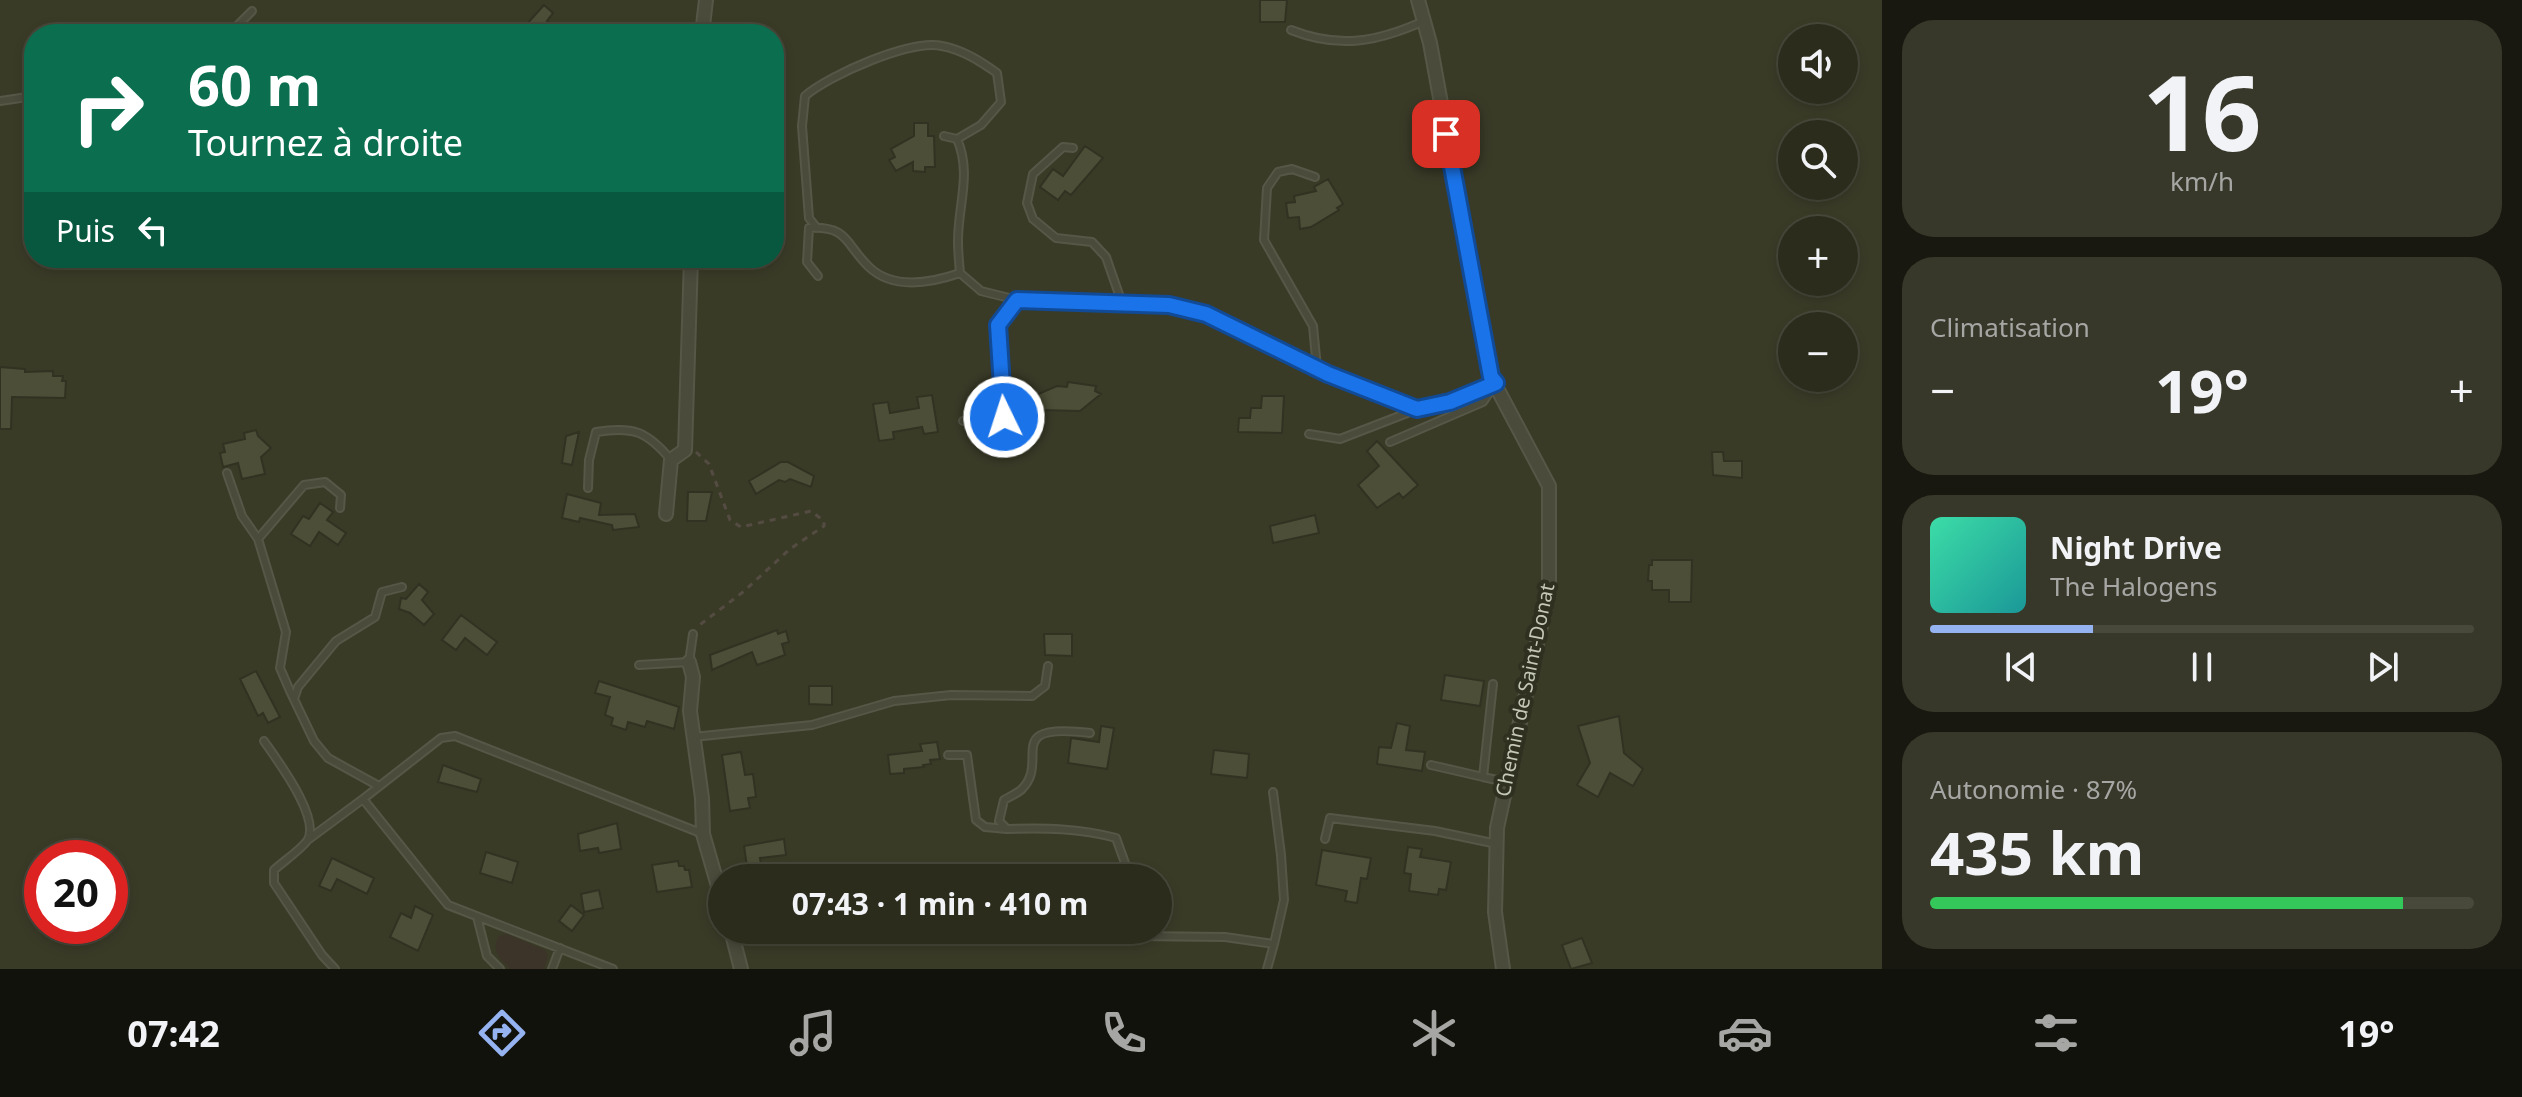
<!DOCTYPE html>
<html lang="fr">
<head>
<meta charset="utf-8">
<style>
  :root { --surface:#2c2c1d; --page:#38382a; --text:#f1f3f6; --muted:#a6a7a4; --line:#48483b; --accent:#95b2f1 }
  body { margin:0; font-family:"Noto Sans",sans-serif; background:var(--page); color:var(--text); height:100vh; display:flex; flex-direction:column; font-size:30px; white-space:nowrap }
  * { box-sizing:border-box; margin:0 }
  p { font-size:26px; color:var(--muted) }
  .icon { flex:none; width:44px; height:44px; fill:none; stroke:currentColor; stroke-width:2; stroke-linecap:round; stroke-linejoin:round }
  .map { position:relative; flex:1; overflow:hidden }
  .panel { display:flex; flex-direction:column; gap:20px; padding:20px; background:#181810; width:640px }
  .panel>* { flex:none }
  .top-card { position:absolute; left:24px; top:24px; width:760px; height:244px; border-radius:32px; box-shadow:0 4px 12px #0003,0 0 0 2px var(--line); background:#0b6e4f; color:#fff; overflow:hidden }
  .fabs { position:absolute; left:1778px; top:24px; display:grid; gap:16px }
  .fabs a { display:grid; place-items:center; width:80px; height:80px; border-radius:50%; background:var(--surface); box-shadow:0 4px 12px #0003,0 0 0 2px var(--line); font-size:40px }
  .speed { position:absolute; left:24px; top:840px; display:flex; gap:16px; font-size:40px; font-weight:700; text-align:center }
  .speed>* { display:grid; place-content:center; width:104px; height:104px; border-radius:50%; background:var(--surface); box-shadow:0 4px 12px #0003,0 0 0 2px var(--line); line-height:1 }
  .speed .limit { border:12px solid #d22; background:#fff; color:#111 }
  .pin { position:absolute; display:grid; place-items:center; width:68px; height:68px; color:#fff; margin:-34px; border-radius:16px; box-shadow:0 4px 12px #0006 }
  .me { position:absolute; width:88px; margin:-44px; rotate:356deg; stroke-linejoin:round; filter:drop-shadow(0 0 6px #0008) }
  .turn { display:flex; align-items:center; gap:28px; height:168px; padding:0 32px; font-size:36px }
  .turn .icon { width:104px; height:104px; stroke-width:2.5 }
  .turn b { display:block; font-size:56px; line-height:68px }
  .then { display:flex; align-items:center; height:76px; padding:0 32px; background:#0003; gap:16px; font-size:30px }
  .big { font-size:60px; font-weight:700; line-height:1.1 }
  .panel .widget { flex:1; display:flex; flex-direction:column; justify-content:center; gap:12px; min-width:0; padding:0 28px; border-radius:32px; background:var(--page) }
  .panel .dial { align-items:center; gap:0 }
  .dial b { font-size:104px; line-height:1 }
  .song { display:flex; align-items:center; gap:24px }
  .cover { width:96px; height:96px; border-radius:12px; background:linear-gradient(135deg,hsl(160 70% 55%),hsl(180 70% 35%)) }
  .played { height:8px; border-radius:4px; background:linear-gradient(90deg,var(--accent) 30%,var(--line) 30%) }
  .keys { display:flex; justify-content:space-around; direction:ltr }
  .heat { display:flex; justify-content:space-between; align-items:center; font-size:44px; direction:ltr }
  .charge { height:12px; border-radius:6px; background:linear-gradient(90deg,#34c759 87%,var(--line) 0) }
  .trip { position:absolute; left:708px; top:864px; width:464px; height:80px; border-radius:40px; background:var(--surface); box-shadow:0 4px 12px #0003,0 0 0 2px var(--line); font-weight:700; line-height:80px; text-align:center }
  .tab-bar { display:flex; height:128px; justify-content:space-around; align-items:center; background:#12120c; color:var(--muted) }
  .tab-bar .icon { width:56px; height:56px }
  .tab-bar .on { color:var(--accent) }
  .tab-bar b { font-size:36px; color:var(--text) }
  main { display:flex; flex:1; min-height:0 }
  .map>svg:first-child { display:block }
</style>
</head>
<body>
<main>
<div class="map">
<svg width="1882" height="969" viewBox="0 0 1882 969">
  <rect width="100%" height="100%" fill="#3a3b27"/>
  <path fill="#3c3429" d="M507,934L545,950L548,956L544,969H510C500,958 490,951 499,936Z"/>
  <path fill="#4d4e37" stroke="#313222" stroke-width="2" d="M1260,0H1287L1285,22H1260Z
    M544,5L553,13L547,21L550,24L541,34H518Z
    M914,123H928V136H934L935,167H925V172L913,171V162L896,171L889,160L895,157L891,149L914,136Z
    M1085,146L1103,158L1071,195L1065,191L1058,200L1040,187L1053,169L1063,176Z
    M1328,179L1343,204L1337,208L1339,210L1311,227L1300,229L1299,217L1288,218L1286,203L1295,202L1294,196L1316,191L1314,187Z
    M0,367L25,369V372L53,371V376H63L62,381H66L65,398L12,397L11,429H0Z
    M1068,382L1096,386L1095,391L1101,394L1080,411L1040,410L1015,404L1057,386L1067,387Z
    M932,395L938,432L924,434L922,427L893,432L894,439L879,441L873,404L888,402L890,413L919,408L917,397Z
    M1262,396H1284L1282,433L1238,432L1239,418H1250L1251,408H1261Z
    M256,430L258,436L271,448L261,457L265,474L242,479L238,463L223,467L220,453L225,452L223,444L245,439L244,433Z
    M579,432L572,465L562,463L566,436Z
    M1377,441L1418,485L1403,498L1399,493L1377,508L1358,485L1379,466L1367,451Z
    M1712,452H1723L1724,461H1742V478L1713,475Z
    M781,462H788L814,476L811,487L790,479L785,482L779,480L756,494L749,481Z
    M688,492H712L706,521H687Z
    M567,494L601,503L599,515L635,514L639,527L613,530L612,525L580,518L579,522L562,518Z
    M320,503L333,512L327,520L346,533L338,545L319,532L310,546L291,534L303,516L309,519Z
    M1315,515L1319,533L1273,543L1270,526Z
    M1652,560H1692L1691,602H1669V590H1652V581H1648L1649,565H1652Z
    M419,584L428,592L422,600L434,614L424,625L410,613L399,609L401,598L406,599Z
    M461,615L497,642L487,655L465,638L456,650L442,640Z
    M777,630L778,634L786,631L789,642L782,644L785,655L757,665L752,652L712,670L710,655Z
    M1044,634H1072V656L1045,655Z
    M256,671L280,717L268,723L263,713L258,716L240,679Z
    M1445,675L1484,681L1480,706L1441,700Z
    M599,681L679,707L674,729L647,721L645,727L628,722L626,730L611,725L613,718L605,715L610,697L595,693Z
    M809,686H832V705L809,704Z
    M1619,716L1624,753L1643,769L1633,786L1610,773L1598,797L1577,785L1590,763L1578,726Z
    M1397,723L1410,726L1406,750L1425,752L1422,771L1377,764L1379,747L1391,748Z
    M1101,726L1114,728L1107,769L1068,763L1071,738L1099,742Z
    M937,742L940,759L930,760L931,764L923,765L924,767L904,769V773L890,774L888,755L922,751L920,744Z
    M1214,750L1249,754L1247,778L1211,774Z
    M741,752L745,775L753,774L756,797L748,798L750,808L730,811L722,755Z
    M443,765L481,779L477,792L438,782Z
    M617,823L621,849L599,853L598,848L580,851L578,834Z
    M784,839L786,855L760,858L761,866L747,867L744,846Z
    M1408,847L1422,849L1420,857L1451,862L1446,890L1439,889L1438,895L1409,891L1411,874L1404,873Z
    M1322,850L1371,858L1367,879L1361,878L1357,903L1345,901L1347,891L1316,885Z
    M486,852L518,862L512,883L480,873Z
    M332,858L374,878L367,894L337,879L331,891L319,886Z
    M678,861L679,866H684L685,870H689L692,887L657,892L652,865Z
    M599,890L603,908L584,912L581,894Z
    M571,905L584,915L572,931L559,921Z
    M415,906L433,915L418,951L390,937L401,913L411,918Z
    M1582,938L1592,963L1571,969L1562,945Z"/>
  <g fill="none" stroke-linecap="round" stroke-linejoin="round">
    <defs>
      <path id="lane" d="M1291,30C1339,49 1377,42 1424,21
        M229,34L252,11
        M0,101L34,96
        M944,136L957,139C972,173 958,205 958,241C958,251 959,262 960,273L981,291L1017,300
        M1073,148L1063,147L1033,174L1027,203L1033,219L1056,238L1092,242L1106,257L1122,303
        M1315,177L1292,169L1278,172L1267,188L1264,240L1313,326L1317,368
        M817,228L809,218L802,126L805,96C829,75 911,39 942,46C963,50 980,61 997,73L1001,102L981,125L957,139
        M818,276L807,262L809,228C849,226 845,244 869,267C893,290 931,283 960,273
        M963,421L1004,417L998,325L1017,300L1169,305L1206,314L1328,374L1417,409L1450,402L1494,383
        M1309,434L1340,439L1415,410
        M1390,442L1483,402L1494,386
        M227,473L242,516L258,539L286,632L280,668L290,691L314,741L328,758L377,785
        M588,488L589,460L596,432C633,426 647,431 671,460
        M258,539L304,485L325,482L341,495L340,508
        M639,665L689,662L693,634
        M1493,684L1483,777L1506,782
        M294,699L298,687L336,641L375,617L382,592L402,587
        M1090,733C999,722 1052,761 1021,790C1016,794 1009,797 1004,800L999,821L1007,829C1045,828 1079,828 1116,838L1125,863L1124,878
        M693,737L812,725L894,701L951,695L1032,696L1045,686L1048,666
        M264,741C277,760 322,819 307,841C299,851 284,861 274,870V883L322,955L335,969
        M948,755H967L976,820L985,827L1007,829
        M1431,765L1483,777
        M309,839L363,799
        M1325,839L1330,818L1435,831L1497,844
        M477,917L487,956L500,969
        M1130,930L1134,936L1225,937L1274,944L1284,900L1281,855L1273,792
        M552,969L560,948
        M613,969L448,905L363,799L441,738L455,736L703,834
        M1267,969L1274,944"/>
      <path id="street" d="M1418,0L1430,43L1491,377L1549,486V588L1497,828L1495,912L1503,969
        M702,34L706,0
        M666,514L671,460L685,450L691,258
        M689,662L693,677L690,711L702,798L703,834L722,900
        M731,930L741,969"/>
    </defs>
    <use href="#lane" stroke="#565747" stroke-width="10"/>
    <use href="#street" stroke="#565747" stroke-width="16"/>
    <path stroke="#544c42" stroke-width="3" stroke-dasharray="6 6" stroke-linecap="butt" d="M696,452L709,464L730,520L741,527L811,511L824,521V526L790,549L743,592L697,627"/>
    <use href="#lane" stroke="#4a4b3b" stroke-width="6"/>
    <use href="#street" stroke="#4a4b3b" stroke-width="12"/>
  </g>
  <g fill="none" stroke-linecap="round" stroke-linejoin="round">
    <defs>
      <path id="route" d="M1004,417L998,325L1017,300L1169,305L1206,314L1328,374L1417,409L1450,402L1496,383L1491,377L1446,134"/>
    </defs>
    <use href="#route" stroke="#114b97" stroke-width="20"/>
    <use href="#route" stroke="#1a73e8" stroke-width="14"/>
  </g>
  <g text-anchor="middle" stroke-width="8" stroke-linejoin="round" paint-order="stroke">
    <g font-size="20" fill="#c5c7b7" stroke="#2f3020">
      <text transform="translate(1525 690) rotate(-78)" y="7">Chemin de Saint-Donat</text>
    </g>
  </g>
</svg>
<div class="fabs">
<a><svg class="icon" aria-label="sound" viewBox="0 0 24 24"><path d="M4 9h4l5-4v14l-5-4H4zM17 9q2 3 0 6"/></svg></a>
<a><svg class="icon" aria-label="search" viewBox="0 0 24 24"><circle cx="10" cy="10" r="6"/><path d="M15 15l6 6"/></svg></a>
<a>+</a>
<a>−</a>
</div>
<div class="speed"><div class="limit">20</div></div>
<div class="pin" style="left:1446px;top:134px;background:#d93025"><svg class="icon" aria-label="arrive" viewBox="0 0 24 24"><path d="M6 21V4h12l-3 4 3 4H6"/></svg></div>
<svg class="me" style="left:1004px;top:417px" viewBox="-20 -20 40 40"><circle r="17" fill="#1a73e8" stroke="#fff" stroke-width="3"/><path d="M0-11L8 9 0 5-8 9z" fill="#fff"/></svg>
<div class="trip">07:43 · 1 min · 410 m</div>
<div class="top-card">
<div class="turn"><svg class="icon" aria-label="right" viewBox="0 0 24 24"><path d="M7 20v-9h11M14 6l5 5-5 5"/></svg><div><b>60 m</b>Tournez à droite</div></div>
<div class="then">Puis<svg class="icon" aria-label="left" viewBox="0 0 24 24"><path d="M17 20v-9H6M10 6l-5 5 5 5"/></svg></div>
</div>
</div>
<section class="panel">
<div class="widget dial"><b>16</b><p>km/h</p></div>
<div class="widget"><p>Climatisation</p>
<div class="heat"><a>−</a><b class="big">19°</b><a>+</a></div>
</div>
<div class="widget">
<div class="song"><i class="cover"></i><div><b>Night Drive</b><p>The Halogens</p></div></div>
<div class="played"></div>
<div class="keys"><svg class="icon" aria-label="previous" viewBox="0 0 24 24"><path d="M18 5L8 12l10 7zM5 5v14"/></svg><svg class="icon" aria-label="pause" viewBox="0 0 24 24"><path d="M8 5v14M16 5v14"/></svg><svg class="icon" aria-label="next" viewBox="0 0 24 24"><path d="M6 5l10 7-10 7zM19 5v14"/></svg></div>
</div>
<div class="widget"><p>Autonomie · 87%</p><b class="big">435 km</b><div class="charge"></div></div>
</section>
</main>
<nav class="tab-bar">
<b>07:42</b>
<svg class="icon on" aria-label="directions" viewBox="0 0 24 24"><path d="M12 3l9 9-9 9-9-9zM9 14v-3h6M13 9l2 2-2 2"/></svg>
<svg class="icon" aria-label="music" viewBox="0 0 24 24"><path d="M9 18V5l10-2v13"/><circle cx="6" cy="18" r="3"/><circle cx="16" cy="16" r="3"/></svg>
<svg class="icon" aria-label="phone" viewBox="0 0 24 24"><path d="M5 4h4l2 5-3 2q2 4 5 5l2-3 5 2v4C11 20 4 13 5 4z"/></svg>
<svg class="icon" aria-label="climate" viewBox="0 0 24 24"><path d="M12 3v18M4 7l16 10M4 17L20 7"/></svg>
<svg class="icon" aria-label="car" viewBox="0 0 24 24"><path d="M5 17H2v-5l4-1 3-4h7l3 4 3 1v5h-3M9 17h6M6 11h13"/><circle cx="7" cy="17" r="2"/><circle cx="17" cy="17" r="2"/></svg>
<svg class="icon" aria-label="filters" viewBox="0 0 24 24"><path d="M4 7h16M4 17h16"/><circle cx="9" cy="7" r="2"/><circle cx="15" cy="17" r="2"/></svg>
<b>19°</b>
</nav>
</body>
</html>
